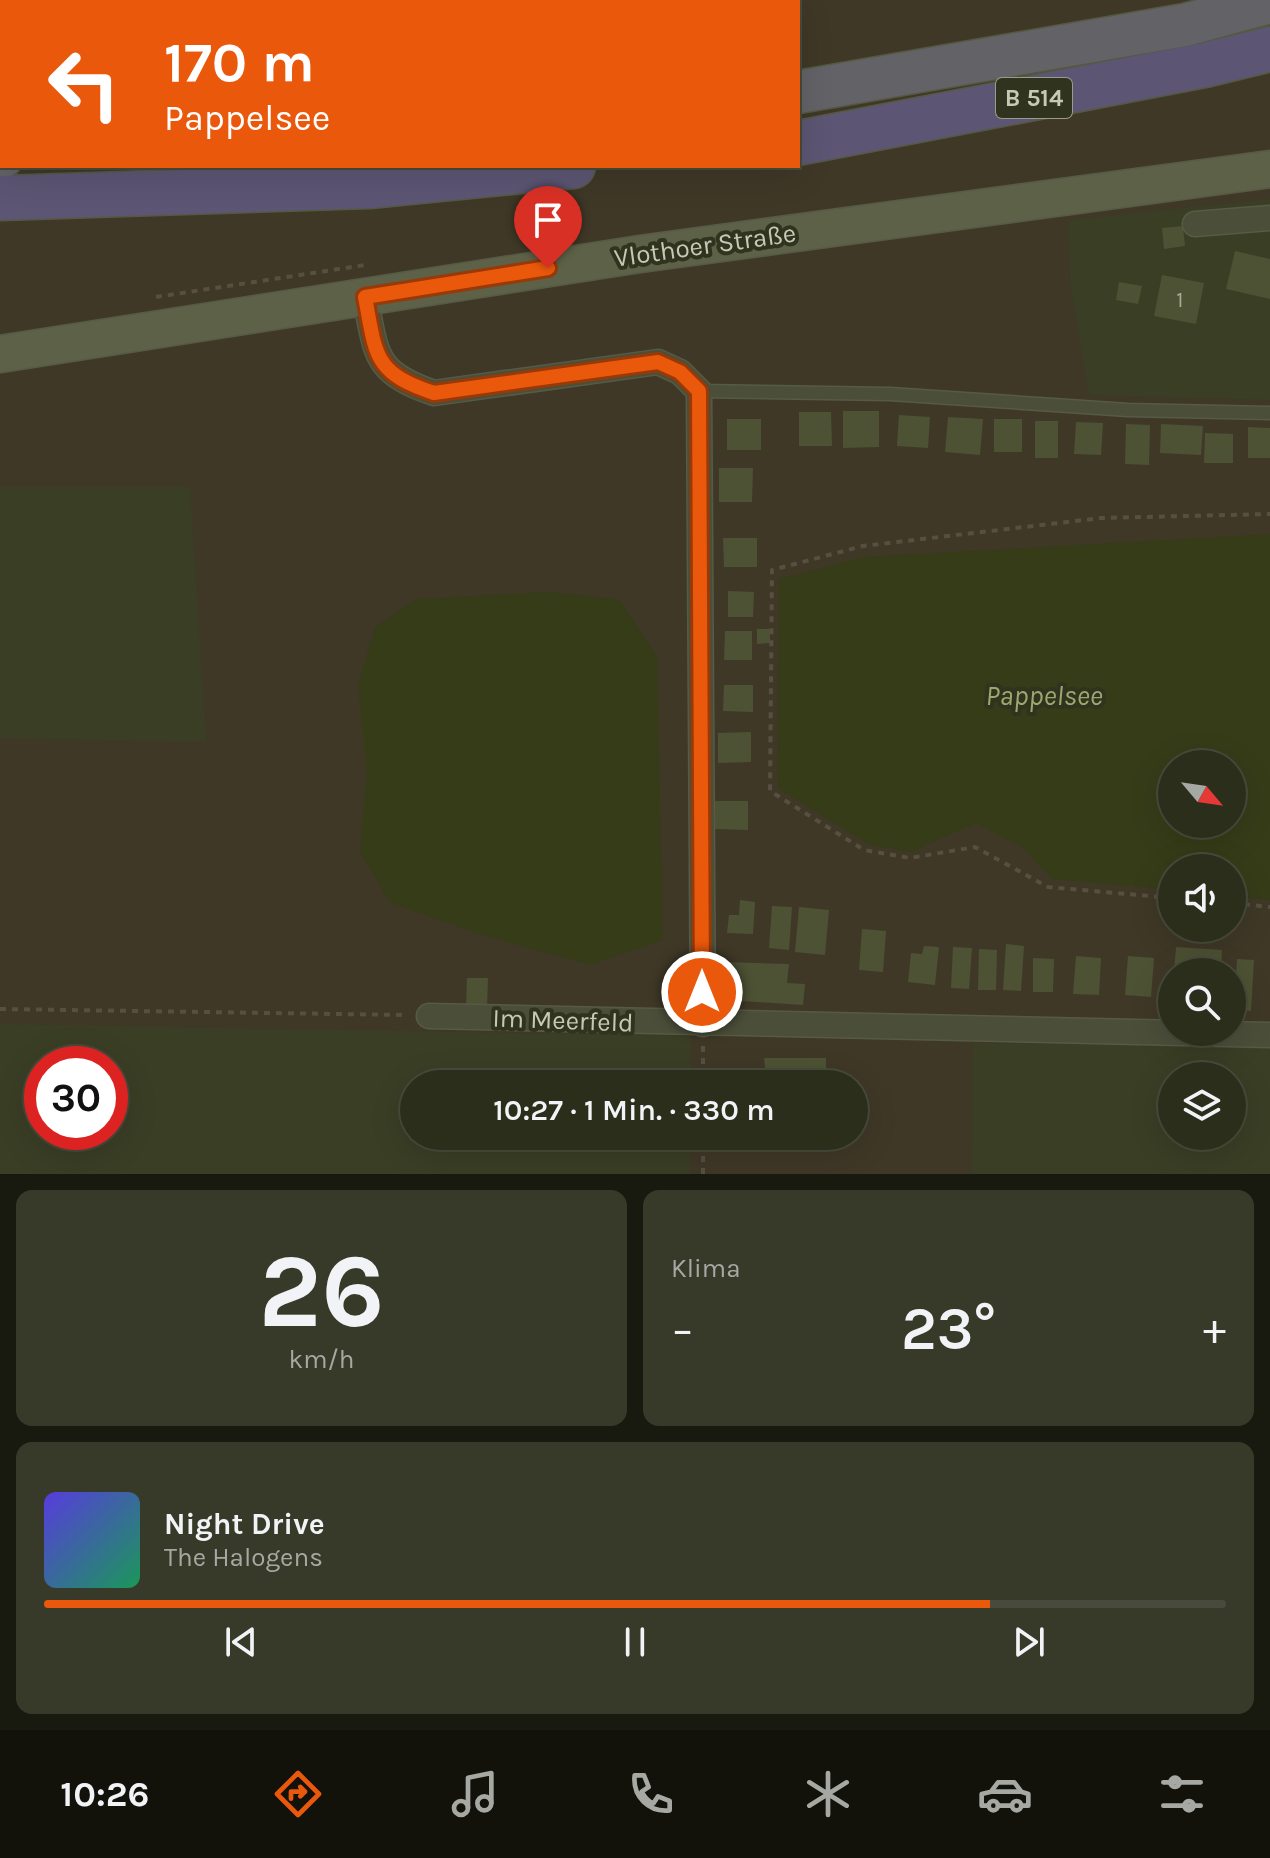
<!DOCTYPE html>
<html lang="de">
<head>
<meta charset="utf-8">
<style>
  :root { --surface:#2c2e1c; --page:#383a29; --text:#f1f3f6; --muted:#a6a8a3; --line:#484a3b; --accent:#ea580c }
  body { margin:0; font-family:Karla,sans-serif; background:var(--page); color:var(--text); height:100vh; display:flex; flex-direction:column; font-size:30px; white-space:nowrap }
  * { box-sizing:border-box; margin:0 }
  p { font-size:26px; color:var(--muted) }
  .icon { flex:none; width:44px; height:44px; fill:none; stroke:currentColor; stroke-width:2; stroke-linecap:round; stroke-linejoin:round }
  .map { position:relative; height:1174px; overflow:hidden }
  .details { display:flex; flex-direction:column; gap:16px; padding:16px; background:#18190f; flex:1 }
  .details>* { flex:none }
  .top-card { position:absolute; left:0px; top:0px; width:800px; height:168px; box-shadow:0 8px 32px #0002,0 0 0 2px var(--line); background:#ea580c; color:#fff; overflow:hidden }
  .needle { width:52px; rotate:119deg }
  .buttons { position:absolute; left:1158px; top:750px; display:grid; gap:16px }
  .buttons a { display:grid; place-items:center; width:88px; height:88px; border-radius:50%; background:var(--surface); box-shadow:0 8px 32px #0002,0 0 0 2px var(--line); font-size:40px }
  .speed { position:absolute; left:24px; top:1046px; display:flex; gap:16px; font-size:40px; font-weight:700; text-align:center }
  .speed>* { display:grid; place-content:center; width:104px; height:104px; border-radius:50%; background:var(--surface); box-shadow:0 8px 32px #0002,0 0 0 2px var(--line); line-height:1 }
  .speed .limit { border:12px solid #d22; background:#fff; color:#111 }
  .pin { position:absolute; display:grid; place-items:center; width:68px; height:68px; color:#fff; margin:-82px -34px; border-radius:50% 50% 50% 0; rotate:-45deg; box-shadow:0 0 8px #0007 }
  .pin .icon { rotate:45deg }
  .me { position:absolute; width:88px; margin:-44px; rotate:0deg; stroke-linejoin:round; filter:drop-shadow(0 0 6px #0008) }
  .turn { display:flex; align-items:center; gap:28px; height:168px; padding:0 32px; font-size:36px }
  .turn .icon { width:104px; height:104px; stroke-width:2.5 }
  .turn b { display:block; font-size:56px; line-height:68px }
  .big { font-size:60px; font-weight:600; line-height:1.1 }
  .details .card { flex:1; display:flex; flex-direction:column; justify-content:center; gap:12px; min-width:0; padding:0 28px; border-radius:16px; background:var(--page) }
  .details .dial { align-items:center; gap:0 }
  .dial b { font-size:104px; line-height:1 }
  .song { display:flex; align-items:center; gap:24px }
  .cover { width:96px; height:96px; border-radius:12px; background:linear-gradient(135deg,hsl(250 70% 55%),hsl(150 70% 35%)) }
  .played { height:8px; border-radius:4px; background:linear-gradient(90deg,var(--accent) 80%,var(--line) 80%) }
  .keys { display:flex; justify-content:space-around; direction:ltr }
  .heat { display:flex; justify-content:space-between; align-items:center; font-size:44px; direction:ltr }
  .details .tiles { flex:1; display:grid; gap:16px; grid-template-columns:1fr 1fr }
  .card:last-child { grid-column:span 2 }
  .trip { position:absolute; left:400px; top:1070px; width:468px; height:80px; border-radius:40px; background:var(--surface); box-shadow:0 8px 32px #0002,0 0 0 2px var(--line); font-weight:600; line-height:80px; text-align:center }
  .tab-bar { display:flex; height:128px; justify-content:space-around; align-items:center; background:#12120b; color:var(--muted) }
  .tab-bar .icon { width:56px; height:56px }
  .tab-bar .selected { color:var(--accent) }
  .tab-bar b { font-size:36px; color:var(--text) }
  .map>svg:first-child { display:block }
</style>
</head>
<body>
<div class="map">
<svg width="1270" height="1174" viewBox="0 0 1270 1174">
  <rect width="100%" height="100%" fill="#3a3e25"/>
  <path fill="#3f3827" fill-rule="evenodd" d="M442,0H1270V199L1069,220L1070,280L1089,395L1270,400V1047L973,1043L972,1174H690V1136H854V1084H690V1036L0,1024V738L206,742L190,487H0V26L2,166H798V2ZM1172,764H1232V824H1172ZM1172,868H1232V928H1172ZM1172,972H1232V1032H1172Z"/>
  <path fill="#363c18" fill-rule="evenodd" d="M1270,534V900L1232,896V868H1172V890L1052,879L1023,848L976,823L911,852L868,844L778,788L779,579L864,557ZM1172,764H1232V824H1172Z
    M549,592L619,599L657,656L663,940L590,965L482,935L391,903L360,853L367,770L358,685L375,627L417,599Z"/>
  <path fill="#4d5234" d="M1183,226L1185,246L1164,249L1162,228Z
    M1235,251L1270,259V299L1226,289Z
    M1162,275L1204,283L1196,324L1154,316Z
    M1119,282L1142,286L1138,304L1116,300Z
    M843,411H879V447L843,448Z
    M799,412H831L832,446H799Z
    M899,415L930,417L928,448L897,446Z
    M948,417L983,419L980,455L945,452Z
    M727,419H761V450H727Z
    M994,419H1022V452H994Z
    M1035,421H1058V458H1035Z
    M1076,422L1103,423L1101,455L1074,454Z
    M1126,424L1150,425L1149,465L1125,464Z
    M1161,424L1203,426L1201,455L1160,453Z
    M1248,427L1270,428V458H1248Z
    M1205,433L1233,434V463H1204Z
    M719,468H753L752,502H719Z
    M723,538H757V567H724Z
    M728,591L754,592L753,617H728Z
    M757,629H770V643L757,644Z
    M725,631H752V660H724Z
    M724,685H753V712L723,711Z
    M751,732V762L718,763V733Z
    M715,801H748V830L715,829Z
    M740,900L755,902L753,934L727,933L729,915H739Z
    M772,906L792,907L789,950L769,948Z
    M799,907L829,910L825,955L795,952Z
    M862,929L886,931L883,972L859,970Z
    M1006,944L1024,946L1021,991L1003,990Z
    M924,946L939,947L935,985L908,982L911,953L922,954Z
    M953,947L972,948L969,989L951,988Z
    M1176,947L1222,950L1221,972H1174Z
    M979,949L997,950L996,990H978Z
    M1076,956L1101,958L1099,995L1073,994Z
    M1128,956L1154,958L1151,997L1125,995Z
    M1033,958L1054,959L1053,992H1033Z
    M1237,959L1254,960L1251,1011L1234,1010Z
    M727,962L789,964L787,983L805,984L803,1005L725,1000Z
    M467,978H488L487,1009H466Z
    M764,1058H826V1081L767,1084Z"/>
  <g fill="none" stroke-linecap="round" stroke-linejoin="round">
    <defs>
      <path id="service" d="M19,0L32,2
        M699,391L890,394L1128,410L1270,413"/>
      <path id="minor" d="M1195,224L1270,218
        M365,297C377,355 373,372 434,393L658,362L680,372L699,391L703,1024
        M429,1016L1270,1035"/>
      <path id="secondary" d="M0,354L640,254L1270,169"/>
      <path id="trunk" d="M798,92L1185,25L1270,2
        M0,157H2"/>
      <path id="motorway" d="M798,143L1205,65L1270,49
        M0,198L369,186L573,166"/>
    </defs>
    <use href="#service" stroke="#575a45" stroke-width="15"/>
    <use href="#minor" stroke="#575a45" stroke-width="27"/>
    <use href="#secondary" stroke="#575a45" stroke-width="39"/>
    <use href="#trunk" stroke="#555944" stroke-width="45"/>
    <use href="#motorway" stroke="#555944" stroke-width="47"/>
    <path stroke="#574f40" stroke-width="4" stroke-dasharray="6 6" stroke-linecap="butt" d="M156,297L365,265
      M1172,898L1048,887L975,847L910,858L864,850L770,791L772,570L863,546L1101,518L1270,514
      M1232,903L1270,907
      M0,1009L406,1015
      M703,1046V1084
      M703,1174V1136"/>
    <use href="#service" stroke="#4b4e39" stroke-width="12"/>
    <use href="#minor" stroke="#4b4e39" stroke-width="24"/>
    <use href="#secondary" stroke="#5c6147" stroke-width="36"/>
    <use href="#trunk" stroke="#636266" stroke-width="42"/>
    <use href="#motorway" stroke="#5c5674" stroke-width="44"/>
  </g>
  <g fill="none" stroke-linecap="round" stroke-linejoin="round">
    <defs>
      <path id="route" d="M548,268L365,297C376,355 373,373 434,393L658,362L680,372L699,391L702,992"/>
    </defs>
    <use href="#route" stroke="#983908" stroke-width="20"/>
    <use href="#route" stroke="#ea580c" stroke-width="14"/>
  </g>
  <g text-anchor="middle" stroke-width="8" stroke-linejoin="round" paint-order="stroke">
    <g font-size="22" fill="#a6aa94">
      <text x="1180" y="307">1</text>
    </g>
    <rect fill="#30331e" stroke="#989c88" stroke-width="2" x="996" y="78" width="76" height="40" rx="6"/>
    <g font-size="24" font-weight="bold" fill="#c5c9b5">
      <text x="1034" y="106">B 514</text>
    </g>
    <g font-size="26" fill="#c5c9b5" stroke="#30331e">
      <text transform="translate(705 245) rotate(-8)" y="9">Vlothoer Straße</text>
      <text transform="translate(563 1020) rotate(2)" y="9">Im Meerfeld</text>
    </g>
    <g font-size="28" font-style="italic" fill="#9fa76f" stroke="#30331e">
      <text x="1044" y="705">Pappelsee</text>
    </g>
  </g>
</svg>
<div class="buttons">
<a><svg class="needle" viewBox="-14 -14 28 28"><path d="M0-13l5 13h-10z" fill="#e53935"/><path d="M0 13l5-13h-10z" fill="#a6a8a3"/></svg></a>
<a><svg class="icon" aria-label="sound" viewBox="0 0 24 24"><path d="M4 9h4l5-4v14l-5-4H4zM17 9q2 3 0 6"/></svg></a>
<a><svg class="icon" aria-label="search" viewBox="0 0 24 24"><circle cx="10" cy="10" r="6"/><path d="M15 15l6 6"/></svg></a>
<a><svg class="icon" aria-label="layers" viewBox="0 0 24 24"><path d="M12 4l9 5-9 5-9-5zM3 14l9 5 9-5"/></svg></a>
</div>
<div class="speed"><div class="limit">30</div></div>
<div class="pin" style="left:548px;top:268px;background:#d93025"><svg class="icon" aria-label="arrive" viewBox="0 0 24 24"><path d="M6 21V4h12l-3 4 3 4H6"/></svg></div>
<svg class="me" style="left:702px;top:992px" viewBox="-20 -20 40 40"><circle r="17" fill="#ea580c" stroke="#fff" stroke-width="3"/><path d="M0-11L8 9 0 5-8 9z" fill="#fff"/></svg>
<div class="trip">10:27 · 1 Min. · 330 m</div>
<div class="top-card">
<div class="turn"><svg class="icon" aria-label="left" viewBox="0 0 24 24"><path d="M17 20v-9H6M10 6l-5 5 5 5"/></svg><div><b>170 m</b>Pappelsee</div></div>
</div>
</div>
<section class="details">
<div class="tiles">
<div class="card dial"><b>26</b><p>km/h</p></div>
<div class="card"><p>Klima</p>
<div class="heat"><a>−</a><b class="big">23°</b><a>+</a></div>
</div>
<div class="card">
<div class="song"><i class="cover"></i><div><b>Night Drive</b><p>The Halogens</p></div></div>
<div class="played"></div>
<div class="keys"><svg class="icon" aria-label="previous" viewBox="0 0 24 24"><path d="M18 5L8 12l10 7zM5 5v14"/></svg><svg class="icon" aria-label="pause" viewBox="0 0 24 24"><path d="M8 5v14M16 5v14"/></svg><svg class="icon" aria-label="next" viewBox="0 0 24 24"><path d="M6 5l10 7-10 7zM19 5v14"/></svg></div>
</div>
</div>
</section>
<nav class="tab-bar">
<b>10:26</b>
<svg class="icon selected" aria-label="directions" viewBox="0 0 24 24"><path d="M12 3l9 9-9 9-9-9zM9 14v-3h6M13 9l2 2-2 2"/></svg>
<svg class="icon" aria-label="music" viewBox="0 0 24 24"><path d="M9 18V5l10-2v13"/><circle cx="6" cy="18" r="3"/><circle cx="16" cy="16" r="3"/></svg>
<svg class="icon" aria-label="phone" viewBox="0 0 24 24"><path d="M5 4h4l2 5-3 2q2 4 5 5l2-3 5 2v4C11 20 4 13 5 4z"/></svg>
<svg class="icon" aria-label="climate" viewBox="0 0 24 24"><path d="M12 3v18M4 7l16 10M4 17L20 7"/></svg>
<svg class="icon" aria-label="car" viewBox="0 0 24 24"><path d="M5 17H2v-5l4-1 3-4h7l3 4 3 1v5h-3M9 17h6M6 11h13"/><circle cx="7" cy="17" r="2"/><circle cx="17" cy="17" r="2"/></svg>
<svg class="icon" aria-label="filters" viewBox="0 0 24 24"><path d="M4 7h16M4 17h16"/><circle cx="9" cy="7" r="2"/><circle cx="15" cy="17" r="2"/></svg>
</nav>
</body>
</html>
